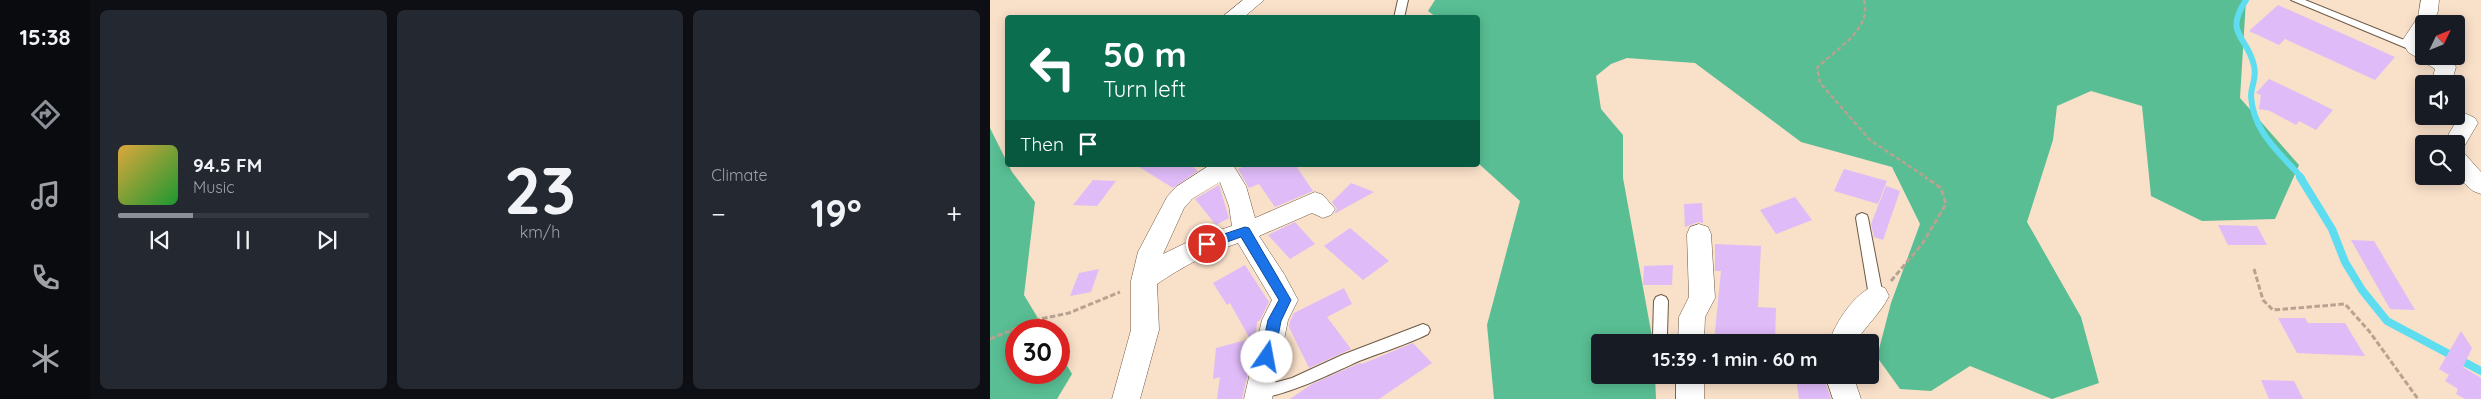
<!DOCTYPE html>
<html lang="en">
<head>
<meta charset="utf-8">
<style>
  :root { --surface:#171b24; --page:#242831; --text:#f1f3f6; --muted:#9ea1a6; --line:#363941; --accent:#8c9099 }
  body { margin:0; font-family:Quicksand,sans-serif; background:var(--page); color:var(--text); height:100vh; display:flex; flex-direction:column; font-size:19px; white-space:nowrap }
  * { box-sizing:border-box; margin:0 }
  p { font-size:16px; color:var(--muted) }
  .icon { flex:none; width:28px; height:28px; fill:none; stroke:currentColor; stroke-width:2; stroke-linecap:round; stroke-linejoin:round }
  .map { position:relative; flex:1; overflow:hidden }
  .drawer { display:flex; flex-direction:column; gap:10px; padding:10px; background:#0d0f14; width:900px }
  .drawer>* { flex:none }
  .banner { position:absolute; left:15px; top:15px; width:475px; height:152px; border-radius:5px; box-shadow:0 2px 12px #0003; background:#0b6e4f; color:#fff; overflow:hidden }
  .needle { width:32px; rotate:47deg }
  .controls { position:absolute; left:1425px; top:15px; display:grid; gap:10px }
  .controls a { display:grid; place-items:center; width:50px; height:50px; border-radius:5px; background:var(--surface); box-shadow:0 2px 12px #0003; font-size:25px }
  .speed { position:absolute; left:15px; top:319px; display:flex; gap:10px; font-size:25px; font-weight:700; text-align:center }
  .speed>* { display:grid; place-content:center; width:65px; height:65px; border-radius:50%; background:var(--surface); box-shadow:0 2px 12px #0003; line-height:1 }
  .speed .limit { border:8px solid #d22; background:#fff; color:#111 }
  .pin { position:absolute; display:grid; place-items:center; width:42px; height:42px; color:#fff; margin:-21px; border:2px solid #fff; border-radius:50%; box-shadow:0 1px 5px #0007 }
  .me { position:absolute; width:55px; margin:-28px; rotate:12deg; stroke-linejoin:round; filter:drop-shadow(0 0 4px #0008) }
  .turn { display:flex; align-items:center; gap:18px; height:105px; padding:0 15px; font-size:22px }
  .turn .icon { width:65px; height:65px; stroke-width:2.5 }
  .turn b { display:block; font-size:35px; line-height:42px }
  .then { display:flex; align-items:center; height:48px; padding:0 15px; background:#0003; gap:10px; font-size:19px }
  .big { font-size:38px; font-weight:800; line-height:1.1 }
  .drawer .tile { flex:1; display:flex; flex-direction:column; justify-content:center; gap:8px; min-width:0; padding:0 18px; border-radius:8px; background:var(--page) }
  .drawer .dial { align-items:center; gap:0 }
  .dial b { font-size:65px; line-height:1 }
  .song { display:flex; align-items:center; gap:15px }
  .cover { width:60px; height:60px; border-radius:8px; background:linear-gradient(135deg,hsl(40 70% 55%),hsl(130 70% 35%)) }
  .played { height:5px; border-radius:2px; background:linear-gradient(90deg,var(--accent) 30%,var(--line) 30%) }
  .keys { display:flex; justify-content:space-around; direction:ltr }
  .heat { display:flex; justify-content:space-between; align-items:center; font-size:28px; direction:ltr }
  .drawer .tiles { flex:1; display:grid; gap:10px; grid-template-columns:repeat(3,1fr) }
  .trip { position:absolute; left:601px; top:334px; width:288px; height:50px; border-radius:5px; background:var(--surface); box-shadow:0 2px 12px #0003; font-weight:800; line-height:50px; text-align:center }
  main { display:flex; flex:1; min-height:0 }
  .dock { display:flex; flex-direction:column; width:90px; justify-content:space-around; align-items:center; background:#090b0e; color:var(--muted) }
  .dock .icon { width:35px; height:35px }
  .dock .active { color:var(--accent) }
  .dock b { font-size:22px; color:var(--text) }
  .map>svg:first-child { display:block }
</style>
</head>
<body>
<main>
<nav class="dock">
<b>15:38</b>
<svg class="icon active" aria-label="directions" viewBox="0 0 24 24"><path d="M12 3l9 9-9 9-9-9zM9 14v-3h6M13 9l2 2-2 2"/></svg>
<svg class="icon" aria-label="music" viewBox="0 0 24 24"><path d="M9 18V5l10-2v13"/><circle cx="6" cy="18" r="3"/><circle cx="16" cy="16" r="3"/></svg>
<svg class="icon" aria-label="phone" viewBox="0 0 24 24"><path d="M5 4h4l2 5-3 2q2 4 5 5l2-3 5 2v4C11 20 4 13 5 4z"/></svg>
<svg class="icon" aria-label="climate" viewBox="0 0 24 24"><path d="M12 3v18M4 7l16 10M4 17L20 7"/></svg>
</nav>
<section class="drawer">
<div class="tiles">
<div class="tile">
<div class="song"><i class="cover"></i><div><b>94.5 FM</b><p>Music</p></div></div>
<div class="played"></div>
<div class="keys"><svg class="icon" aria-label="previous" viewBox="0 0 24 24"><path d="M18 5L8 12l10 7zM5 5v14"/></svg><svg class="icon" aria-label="pause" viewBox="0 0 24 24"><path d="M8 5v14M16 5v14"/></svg><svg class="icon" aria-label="next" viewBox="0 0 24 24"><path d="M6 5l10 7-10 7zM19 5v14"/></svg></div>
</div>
<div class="tile dial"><b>23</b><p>km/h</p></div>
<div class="tile"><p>Climate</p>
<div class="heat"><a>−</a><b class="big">19°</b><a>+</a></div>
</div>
</div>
</section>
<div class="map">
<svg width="1491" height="399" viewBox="0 0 1491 399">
  <rect width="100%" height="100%" fill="#f9e0c9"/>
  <path fill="#59be94" d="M445,0H1256L1250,98L1309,165L1285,219L1212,221L1161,196L1152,106L1101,91L1067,106L1063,140L1037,222L1091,317L1109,383L1062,399L980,366L941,391L910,389L887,357L901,303L930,224L902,167L811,142L705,63L637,58L621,64L606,76L611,109L633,135V178L663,342H610V375H665L666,399H504L497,325L530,201L488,163V18L446,17L438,11Z
    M0,128L22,172L45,202L34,295L55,330H26V372H69V352L82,374L67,399H0Z"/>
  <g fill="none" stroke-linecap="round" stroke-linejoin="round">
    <path stroke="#5eddf1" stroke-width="6" d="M1256,0C1233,35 1258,36 1264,66C1267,80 1261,85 1261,96C1263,132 1289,152 1312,178"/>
    <path stroke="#5eddf1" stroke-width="8" d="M1310,177L1342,229L1355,262L1372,290L1397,321L1491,371"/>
  </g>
  <path fill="#dfbbf8" d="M1288,5L1405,57L1385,80L1295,39L1289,45L1259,31Z
    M1279,79L1321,99L1343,110L1326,130L1309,121L1306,125L1280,111L1269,109L1271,95L1266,93Z
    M146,165H201L208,171L183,188Z
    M256,165H309L306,166L323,191L285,207L269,184L259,188L248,169Z
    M854,169L897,181L888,204L844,191Z
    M103,180L126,181L107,206L83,205Z
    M361,183L384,192L344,214L347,209L342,202Z
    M229,185L239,218L226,225L205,199Z
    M896,186L910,191L893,240L884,237L881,224Z
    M805,197L822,220L786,234L770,210Z
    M712,203L713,223L708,222L695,227L694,204Z
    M305,222L325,244L300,259L278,235Z
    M1228,225L1267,226L1277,245H1238Z
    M360,228L399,261L373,280L334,246Z
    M1361,240L1384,241L1425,310L1400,309Z
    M725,244L771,246L768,307L786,308L785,342H724L731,271H725Z
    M255,265L279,302L270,320L267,322L265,343L252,399H227L230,377L223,379L226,348L260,339L240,303L237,305L223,283Z
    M683,265L682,285H653L654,266Z
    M109,269L101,292L80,296L89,273Z
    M354,288L362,304L337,317L361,349L319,368L299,327L300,321L304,313Z
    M1288,318H1315L1318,323H1355L1375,356L1307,353Z
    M1471,331L1482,348L1473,367L1491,378V399H1475L1466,394L1468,389L1455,381L1459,375L1449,369Z
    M423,343L442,363L389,399H300L322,384L370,363L372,364Z
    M833,376L841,399H809L806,378Z
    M1271,380L1304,381L1313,399H1279Z"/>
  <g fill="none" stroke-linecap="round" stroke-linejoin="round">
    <defs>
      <path id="service" d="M408,0H418L414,18H404Z
        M1301,0H1315L1429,46L1430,48L1425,51L1421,50Z
        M872,213L877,215L878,218L893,296L891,300L886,302L881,300L879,296L866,218L867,215Z
        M671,295L676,297L678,301L677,334L681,342H667L663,335L664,301L666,297Z
        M433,324L438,326L440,330L438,334C416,345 392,352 369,361C345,372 290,399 265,398L262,393L265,388L302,378L352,355Z"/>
      <path id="minor" d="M253,0H274L253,18H231Z
        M1431,0H1449L1448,11L1443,24H1434L1432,41L1434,56C1447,56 1458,55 1466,67L1461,84H1441L1445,69L1418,52L1412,41L1428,17Z
        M1466,109L1485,118L1488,123L1472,150L1467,151L1474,153L1491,172V194L1483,191L1466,176V144H1453L1464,125L1455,116H1466Z
        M220,165H243L256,186L265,218L325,192L333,195L345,209L341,215L333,218L322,213L269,236L294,274L308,300L298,320L282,399H254L272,320L282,300L248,243C218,253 192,267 167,284L169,330L150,399H122L141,330V281L148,252L177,197L186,187ZM230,182L239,206L242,226L208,237L173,254L194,208L202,199Z
        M709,224L718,227L721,234L725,298L715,317L714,342H688L689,317L699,297L697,234L700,227Z
        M886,285L895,288L899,296C891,313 875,326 866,342H839C846,322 864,293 886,285Z
        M686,375H714V399H686Z
        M835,375H863L871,399H843Z"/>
    </defs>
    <use href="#service" stroke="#6e5945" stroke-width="2"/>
    <use href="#minor" stroke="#6e5945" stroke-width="1"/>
    <path stroke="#b7a390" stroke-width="2.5" stroke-dasharray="4.5 2.5" stroke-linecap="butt" d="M874,0C882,31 845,49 827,68L830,83L880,140L937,178"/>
    <path stroke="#b7a390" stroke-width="3" stroke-dasharray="5.5 2.5" stroke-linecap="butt" d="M1264,269L1273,300L1283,310L1355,304L1379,331L1428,399
      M901,281L932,244L956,204L951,188L935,177
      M0,339L46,320L79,313L130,292"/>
    <use href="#service" fill="#fff" fill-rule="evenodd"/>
    <use href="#minor" fill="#fff" fill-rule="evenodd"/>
  </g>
  <path fill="#1a73e8" stroke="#114b97" d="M255,227L259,228L301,300L291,321L284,357L282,361L277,363L272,361L270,357L278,320L289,300L251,237L217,249L211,244L213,241Z"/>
</svg>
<div class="controls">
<a><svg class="needle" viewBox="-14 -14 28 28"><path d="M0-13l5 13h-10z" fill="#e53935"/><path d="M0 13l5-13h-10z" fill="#9ea1a6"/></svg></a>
<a><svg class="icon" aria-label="sound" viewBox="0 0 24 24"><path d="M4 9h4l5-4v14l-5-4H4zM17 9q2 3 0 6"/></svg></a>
<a><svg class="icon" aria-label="search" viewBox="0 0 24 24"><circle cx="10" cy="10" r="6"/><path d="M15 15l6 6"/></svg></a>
</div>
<div class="speed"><div class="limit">30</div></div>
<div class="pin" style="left:217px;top:244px;background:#d93025"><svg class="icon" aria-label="arrive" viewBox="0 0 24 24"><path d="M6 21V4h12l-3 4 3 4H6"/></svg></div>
<svg class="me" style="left:277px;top:357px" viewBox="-20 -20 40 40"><circle r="19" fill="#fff"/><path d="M0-13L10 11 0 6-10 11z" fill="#1a73e8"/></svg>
<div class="trip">15:39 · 1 min · 60 m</div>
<div class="banner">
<div class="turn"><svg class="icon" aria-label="left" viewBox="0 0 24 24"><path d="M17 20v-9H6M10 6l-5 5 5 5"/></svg><div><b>50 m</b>Turn left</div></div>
<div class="then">Then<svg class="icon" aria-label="arrive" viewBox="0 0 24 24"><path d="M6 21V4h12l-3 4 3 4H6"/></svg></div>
</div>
</div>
</main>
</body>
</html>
